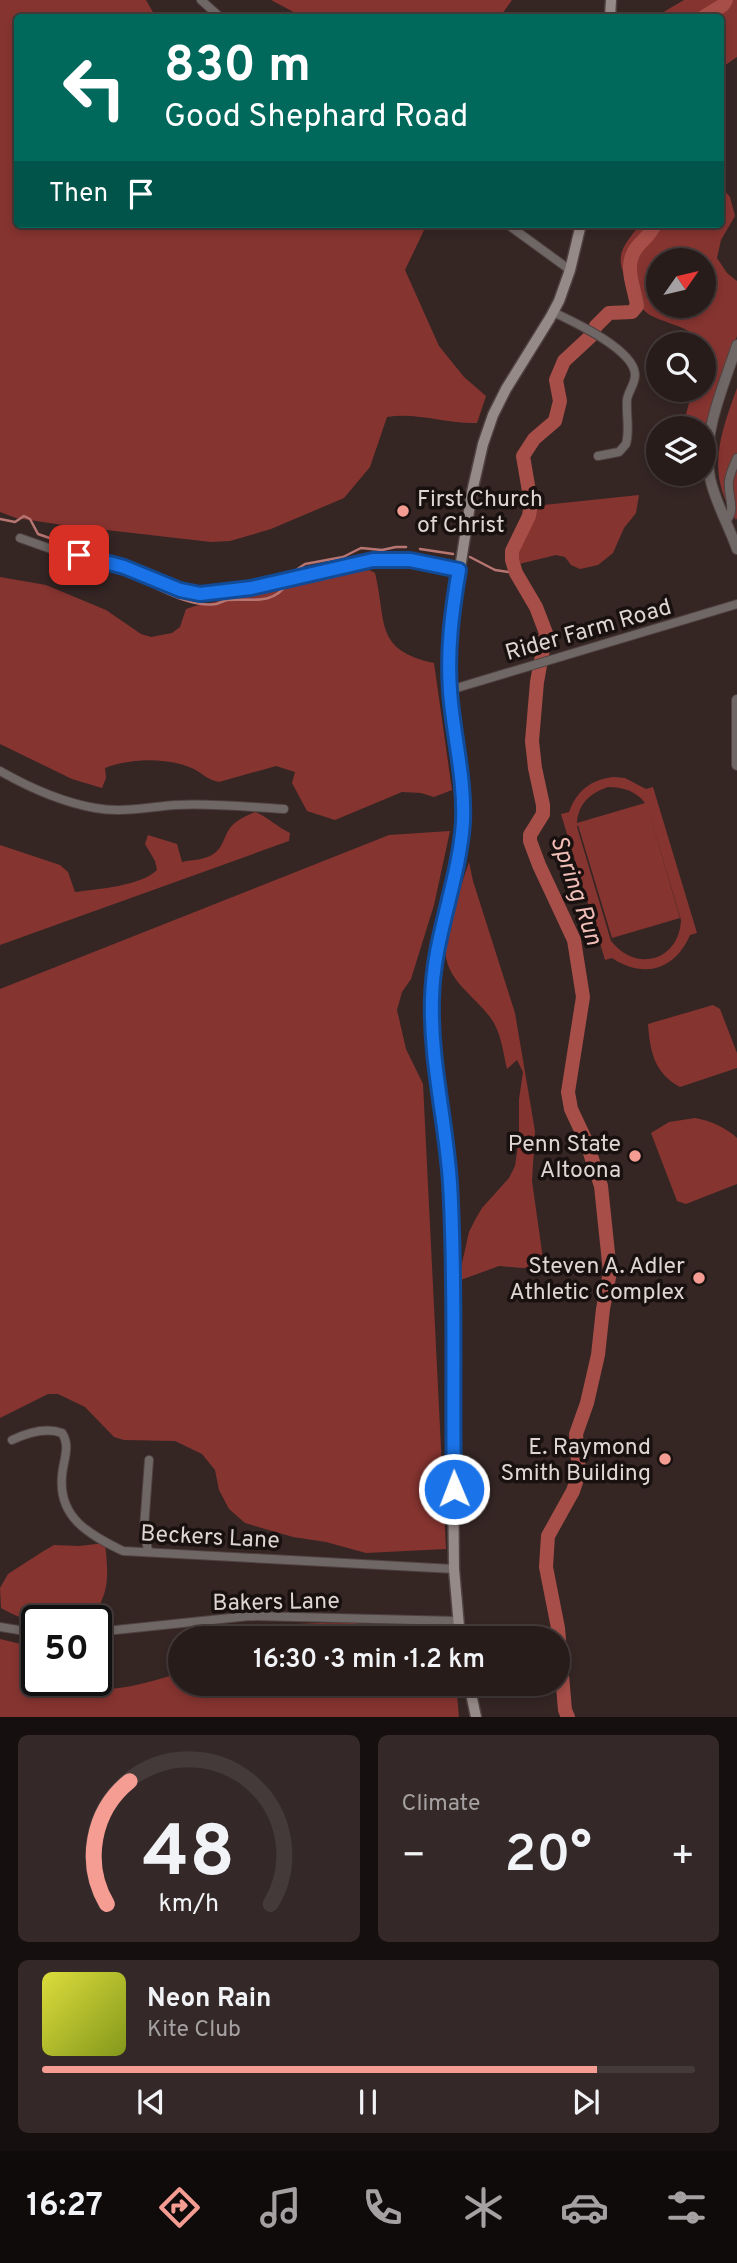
<!DOCTYPE html>
<html lang="en">
<head>
<meta charset="utf-8">
<style>
  :root { --surface:#281c1b; --page:#342928; --text:#f1f3f6; --muted:#a5a1a3; --line:#443a3a; --accent:#f59c93 }
  body { margin:0; font-family:Overpass,sans-serif; background:var(--page); color:var(--text); height:100vh; display:flex; flex-direction:column; font-size:26px; white-space:nowrap }
  * { box-sizing:border-box; margin:0 }
  p { font-size:23px; color:var(--muted) }
  .icon { flex:none; width:38px; height:38px; fill:none; stroke:currentColor; stroke-width:2; stroke-linecap:round; stroke-linejoin:round }
  .map { position:relative; height:1717px; overflow:hidden }
  .drawer { display:flex; flex-direction:column; gap:18px; padding:18px; background:#160f0f; flex:1 }
  .drawer>* { flex:none }
  .banner { position:absolute; left:14px; top:14px; width:710px; height:214px; border-radius:7px; box-shadow:0 4px 10px #0003,0 0 0 2px var(--line); background:#00695c; color:#fff; overflow:hidden }
  .needle { width:46px; rotate:56deg }
  .buttons { position:absolute; left:646px; top:248px; display:grid; gap:14px }
  .buttons a { display:grid; place-items:center; width:70px; height:70px; border-radius:50%; background:var(--surface); box-shadow:0 4px 10px #0003,0 0 0 2px var(--line); font-size:35px }
  .speed { position:absolute; left:21px; top:1605px; display:flex; gap:14px; font-size:35px; font-weight:700; text-align:center }
  .speed>* { display:grid; place-content:center; width:91px; height:91px; border-radius:50%; background:var(--surface); box-shadow:0 4px 10px #0003,0 0 0 2px var(--line); line-height:1 }
  .speed .limit { border:4px solid #111; border-radius:10px; background:#fff; color:#111 }
  .pin { position:absolute; display:grid; place-items:center; width:60px; height:60px; color:#fff; margin:-30px; border-radius:14px; box-shadow:0 4px 10px #0006 }
  .me { position:absolute; width:77px; margin:-38px; rotate:359deg; stroke-linejoin:round; filter:drop-shadow(0 0 5px #0008) }
  .turn { display:flex; align-items:center; gap:24px; height:147px; padding:0 35px; font-size:32px }
  .turn .icon { width:91px; height:91px; stroke-width:2.5 }
  .turn b { display:block; font-size:49px; line-height:60px }
  .then { display:flex; align-items:center; height:66px; padding:0 35px; background:#0003; gap:14px; font-size:26px }
  .big { font-size:52px; font-weight:600; line-height:1.1 }
  .drawer .widget { flex:1; display:flex; flex-direction:column; justify-content:center; gap:10px; min-width:0; padding:0 24px; border-radius:10px; background:var(--page) }
  .drawer .dial { align-items:center; gap:0 }
  .dial svg { height:182px; overflow:visible; fill:none; stroke:var(--line); stroke-width:7; stroke-linecap:round; text-anchor:middle }
  .dial text { fill:var(--text); stroke:none }
  .song { display:flex; align-items:center; gap:21px }
  .cover { width:84px; height:84px; border-radius:10px; background:linear-gradient(135deg,hsl(60 70% 55%),hsl(70 70% 35%)) }
  .played { height:7px; border-radius:4px; background:linear-gradient(90deg,var(--accent) 85%,var(--line) 85%) }
  .keys { display:flex; justify-content:space-around; direction:ltr }
  .heat { display:flex; justify-content:space-between; align-items:center; font-size:38px; direction:ltr }
  .drawer .tiles { flex:1; display:grid; gap:18px; grid-template-columns:1fr 1fr }
  .widget:last-child { grid-column:span 2 }
  .trip { position:absolute; left:168px; top:1626px; width:402px; height:70px; border-radius:35px; background:var(--surface); box-shadow:0 4px 10px #0003,0 0 0 2px var(--line); font-weight:600; line-height:70px; text-align:center }
  .dock { display:flex; height:112px; justify-content:space-around; align-items:center; background:#100b0b; color:var(--muted) }
  .dock .icon { width:49px; height:49px }
  .dock .selected { color:var(--accent) }
  .dock b { font-size:32px; color:var(--text) }
  .map>svg:first-child { display:block }
</style>
</head>
<body>
<div class="map">
<svg width="737" height="1717" viewBox="0 0 737 1717">
  <rect width="100%" height="100%" fill="#352624"/>
  <path fill="#863430" fill-rule="evenodd" d="M0,0H146L154,14L159,17L18,18V224H427L405,270L439,346L464,377L486,396L477,423C447,424 417,412 387,417L370,467L344,498L271,529L230,541L211,542L63,525L16,518L0,512Z
    M271,0H512L500,17H303Z
    M684,0H737V57L724,66L721,65V18L655,17Z
    M721,187L730,197L735,216L721,240L717,258L727,273L737,281V336L705,436L704,429H691L685,419L692,390H704C704,372 708,353 699,339C691,327 659,322 647,313C640,308 636,297 632,290C613,258 619,250 641,224H721ZM658,261H704V306H658Z
    M737,388V518L736,520C706,473 719,438 737,388Z
    M639,495L636,513L624,528L613,553L598,565L580,569L571,565L565,557L556,555L519,564L513,556C517,537 520,521 534,506Z
    M369,570L375,573C387,623 374,650 434,663L452,790L434,797L421,793L402,792L335,820L307,811L292,783L295,772L276,766L219,782C208,780 203,774 194,769C168,757 130,758 105,768L106,778L102,788L72,779L0,744V577L46,585L106,610L141,634L151,637L172,633L180,627L186,609L195,606Z
    M613,777L625,778L646,789L653,787L697,933L690,935C675,970 644,979 612,958L605,960L561,814L569,812C577,791 590,780 613,777ZM608,787C623,787 636,791 645,803L577,823C578,804 590,793 608,787ZM647,805L681,920C679,961 636,973 611,941L577,827L578,825L612,938L680,918Z
    M255,812C268,817 277,827 290,833L289,841L0,945V845L60,865L68,872L75,892C98,889 141,886 157,870L155,861L145,844L148,835L177,844L182,862C191,860 202,860 210,856C223,850 223,838 230,828C236,820 246,816 255,812Z
    M450,831L434,905L411,979L402,992L397,1010L406,1049L423,1084L446,1549L366,1553L326,1542L293,1537L245,1523L229,1509L219,1490L215,1470L202,1454L175,1441L124,1440L114,1437L85,1407L58,1394H48L0,1418V989L389,835Z
    M469,862L473,881L515,1013L535,1131L532,1181L544,1266L523,1268L499,1266L458,1281L469,1232L475,1220L482,1208L509,1178L515,1166L519,1138V1099L523,1072L517,1060L507,1069C503,1052 501,1031 490,1017C473,994 444,979 445,946C446,925 462,884 469,862Z
    M713,1005L720,1009L737,1053V1068L680,1087C654,1073 650,1051 648,1024Z
    M695,1118C711,1121 725,1127 737,1138V1184L686,1204L677,1201L651,1133L669,1122Z
    M105,1543C107,1563 110,1584 101,1602C93,1620 53,1622 37,1621C24,1620 12,1614 1,1608L0,1588L8,1574L42,1552L54,1545L79,1546Z
    M354,1623L441,1631L450,1635L451,1638H239C273,1620 316,1624 354,1623Z
    M0,1639L25,1645L22,1664L27,1673L37,1676V1680C54,1680 69,1688 86,1689C119,1692 149,1682 180,1673V1684H273V1697C290,1694 302,1701 312,1684H456L459,1717H0Z"/>
  <g fill="none" stroke-linecap="round" stroke-linejoin="round">
    <path stroke="#b87672" stroke-width="2.5" d="M0,519L15,522L24,516L30,519L38,534L58,541H77L86,550
      M420,549L453,554
      M470,557L495,570L516,573
      M296,570L305,564L343,557L361,548L382,550L396,547H406
      M135,579L143,582
      M158,589C175,597 197,607 216,604C220,603 223,601 227,600C250,598 272,606 287,584"/>
    <path stroke="#a74e48" stroke-width="14" d="M702,18L723,5L726,0
      M568,1717L565,1710L558,1628L546,1567L547,1551L548,1536L573,1491L579,1473L576,1434L587,1403L598,1355L603,1309L610,1272L601,1186L586,1141L571,1109L568,1092L583,997L574,940L539,865L530,841V835L543,814V805L535,768L532,741L537,682L546,633L536,607L516,573L512,560V551L529,516L531,503L523,456L534,439L555,421L560,401L556,380L564,361L591,336L596,326L609,313L632,312L637,306C634,284 622,265 638,246C644,239 652,233 655,224"/>
    <defs>
      <path id="minor" d="M201,0L221,18
        M507,224L570,270
        M553,312C574,322 633,349 635,374C636,383 628,391 627,400C626,415 630,430 626,444L619,452L598,456
        M726,521C737,510 727,495 729,481C730,473 734,465 737,458
        M20,538L54,550L124,567L180,590L200,594L251,588L373,560H410L459,570
        M450,690L737,604
        M0,771C30,788 61,802 95,808C123,813 148,807 176,805C212,803 248,807 284,809
        M12,1440C27,1433 46,1427 62,1433C71,1447 63,1460 62,1476C58,1518 90,1535 123,1551L454,1569
        M148,1551L144,1528L149,1460
        M0,1627L37,1633
        M96,1632L250,1616L457,1621"/>
      <path id="tertiary" d="M737,345C724,386 701,434 710,478C715,502 729,526 737,549
        M737,700V765"/>
      <path id="secondary" d="M610,18L611,0
        M460,1638L454,1569L450,1186L432,1014V981L436,957L456,867L463,821L462,789L450,690L449,638L472,492L483,444L493,415L506,389L550,318L559,301L570,270L581,224
        M469,1684L476,1717"/>
    </defs>
    <use href="#minor" stroke="#504240" stroke-width="10"/>
    <use href="#tertiary" stroke="#504240" stroke-width="12"/>
    <use href="#secondary" stroke="#504240" stroke-width="13"/>
    <use href="#minor" stroke="#6f6766" stroke-width="8"/>
    <use href="#tertiary" stroke="#6f6766" stroke-width="10"/>
    <use href="#secondary" stroke="#968a88" stroke-width="10"/>
  </g>
  <g fill="none" stroke-linecap="round" stroke-linejoin="round">
    <defs>
      <path id="route" d="M79,555L124,567L180,590L200,594L251,588L373,560H410L459,570C452,611 447,649 450,691C453,734 465,778 463,822C459,882 433,938 432,999C430,1060 446,1121 450,1183C456,1284 452,1387 454,1489"/>
    </defs>
    <use href="#route" stroke="#114b97" stroke-width="18"/>
    <use href="#route" stroke="#1a73e8" stroke-width="12"/>
  </g>
  <g fill="#f59c93" stroke="#181110" stroke-width="2.5">
    <circle cx="403" cy="511" r="7"/>
    <circle cx="635" cy="1156" r="7"/>
    <circle cx="699" cy="1278" r="7"/>
    <circle cx="665" cy="1459" r="7"/>
  </g>
  <g text-anchor="middle" stroke-width="7" stroke-linejoin="round" paint-order="stroke">
    <g font-size="23" fill="#dfd5d3" stroke="#181110" text-anchor="end">
      <text x="417" y="506" text-anchor="start">First Church<tspan x="417" dy="26">of Christ</tspan></text>
      <text x="621" y="1151">Penn State<tspan x="621" dy="26">Altoona</tspan></text>
      <text x="685" y="1273">Steven A. Adler<tspan x="685" dy="26">Athletic Complex</tspan></text>
      <text x="651" y="1454">E. Raymond<tspan x="651" dy="26">Smith Building</tspan></text>
    </g>
    <g font-size="23" fill="#dfd5d3" stroke="#181110">
      <text transform="translate(588 629) rotate(-16)" y="8">Rider Farm Road</text>
      <text transform="translate(210 1536) rotate(3)" y="8">Beckers Lane</text>
      <text transform="translate(276 1601) rotate(-1)" y="8">Bakers Lane</text>
    </g>
    <g font-size="24" font-style="italic" fill="#f0bdb7" stroke="#181110">
      <text transform="translate(577 890) rotate(71)" y="8">Spring Run</text>
    </g>
  </g>
</svg>
<div class="buttons">
<a><svg class="needle" viewBox="-14 -14 28 28"><path d="M0-13l5 13h-10z" fill="#e53935"/><path d="M0 13l5-13h-10z" fill="#a5a1a3"/></svg></a>
<a><svg class="icon" aria-label="search" viewBox="0 0 24 24"><circle cx="10" cy="10" r="6"/><path d="M15 15l6 6"/></svg></a>
<a><svg class="icon" aria-label="layers" viewBox="0 0 24 24"><path d="M12 4l9 5-9 5-9-5zM3 14l9 5 9-5"/></svg></a>
</div>
<div class="speed"><div class="limit">50</div></div>
<div class="pin" style="left:79px;top:555px;background:#d93025"><svg class="icon" aria-label="arrive" viewBox="0 0 24 24"><path d="M6 21V4h12l-3 4 3 4H6"/></svg></div>
<svg class="me" style="left:454px;top:1489px" viewBox="-20 -20 40 40"><circle r="17" fill="#1a73e8" stroke="#fff" stroke-width="3"/><path d="M0-11L8 9 0 5-8 9z" fill="#fff"/></svg>
<div class="trip">16:30 · 3 min · 1.2 km</div>
<div class="banner">
<div class="turn"><svg class="icon" aria-label="left" viewBox="0 0 24 24"><path d="M17 20v-9H6M10 6l-5 5 5 5"/></svg><div><b>830 m</b>Good Shephard Road</div></div>
<div class="then">Then<svg class="icon" aria-label="arrive" viewBox="0 0 24 24"><path d="M6 21V4h12l-3 4 3 4H6"/></svg></div>
</div>
</div>
<section class="drawer">
<div class="tiles">
<div class="widget dial"><svg viewBox="0 0 100 80">
<path d="M14 69A42 42 0 1 1 86 69"/>
<path d="M14 69A42 42 0 0 1 24 15" stroke="#f59c93"/>
<text x="50" y="56" font-size="32" font-weight="700">48</text>
<text x="50" y="72" font-size="11">km/h</text>
</svg></div>
<div class="widget"><p>Climate</p>
<div class="heat"><a>−</a><b class="big">20°</b><a>+</a></div>
</div>
<div class="widget">
<div class="song"><i class="cover"></i><div><b>Neon Rain</b><p>Kite Club</p></div></div>
<div class="played"></div>
<div class="keys"><svg class="icon" aria-label="previous" viewBox="0 0 24 24"><path d="M18 5L8 12l10 7zM5 5v14"/></svg><svg class="icon" aria-label="pause" viewBox="0 0 24 24"><path d="M8 5v14M16 5v14"/></svg><svg class="icon" aria-label="next" viewBox="0 0 24 24"><path d="M6 5l10 7-10 7zM19 5v14"/></svg></div>
</div>
</div>
</section>
<nav class="dock">
<b>16:27</b>
<svg class="icon selected" aria-label="directions" viewBox="0 0 24 24"><path d="M12 3l9 9-9 9-9-9zM9 14v-3h6M13 9l2 2-2 2"/></svg>
<svg class="icon" aria-label="music" viewBox="0 0 24 24"><path d="M9 18V5l10-2v13"/><circle cx="6" cy="18" r="3"/><circle cx="16" cy="16" r="3"/></svg>
<svg class="icon" aria-label="phone" viewBox="0 0 24 24"><path d="M5 4h4l2 5-3 2q2 4 5 5l2-3 5 2v4C11 20 4 13 5 4z"/></svg>
<svg class="icon" aria-label="climate" viewBox="0 0 24 24"><path d="M12 3v18M4 7l16 10M4 17L20 7"/></svg>
<svg class="icon" aria-label="car" viewBox="0 0 24 24"><path d="M5 17H2v-5l4-1 3-4h7l3 4 3 1v5h-3M9 17h6M6 11h13"/><circle cx="7" cy="17" r="2"/><circle cx="17" cy="17" r="2"/></svg>
<svg class="icon" aria-label="filters" viewBox="0 0 24 24"><path d="M4 7h16M4 17h16"/><circle cx="9" cy="7" r="2"/><circle cx="15" cy="17" r="2"/></svg>
</nav>
</body>
</html>
